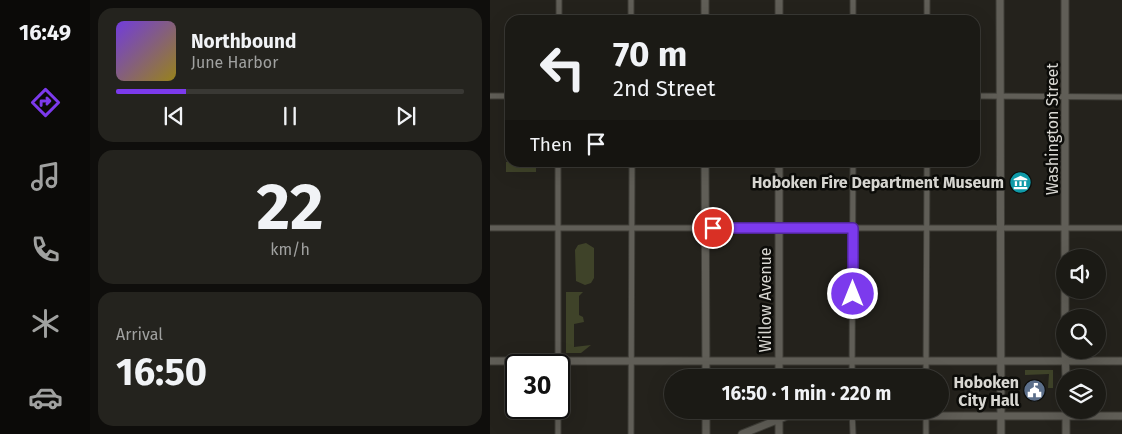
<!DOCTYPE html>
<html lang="en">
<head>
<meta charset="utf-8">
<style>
  :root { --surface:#1b1a15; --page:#24231e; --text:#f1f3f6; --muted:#a0a1a0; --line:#393834; --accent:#7c3aed }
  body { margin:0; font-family:"Fira Sans",sans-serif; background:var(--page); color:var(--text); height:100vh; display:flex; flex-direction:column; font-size:19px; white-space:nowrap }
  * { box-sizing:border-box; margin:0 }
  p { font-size:16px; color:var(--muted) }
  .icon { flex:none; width:28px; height:28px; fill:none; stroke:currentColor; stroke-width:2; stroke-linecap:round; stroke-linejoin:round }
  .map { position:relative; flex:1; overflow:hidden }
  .details { display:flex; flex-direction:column; gap:8px; padding:8px; background:#0f0e0c; width:400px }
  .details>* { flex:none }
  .top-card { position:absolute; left:15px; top:15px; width:475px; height:152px; border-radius:15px; box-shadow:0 5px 20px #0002,0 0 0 1px var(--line); background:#1b1a15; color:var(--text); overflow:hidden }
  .controls { position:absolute; left:566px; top:249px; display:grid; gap:10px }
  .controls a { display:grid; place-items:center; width:50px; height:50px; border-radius:50%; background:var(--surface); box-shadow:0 5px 20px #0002,0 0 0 1px var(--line); font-size:25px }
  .speed { position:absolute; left:15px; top:354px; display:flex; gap:10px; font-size:25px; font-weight:700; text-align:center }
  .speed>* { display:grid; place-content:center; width:65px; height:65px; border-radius:50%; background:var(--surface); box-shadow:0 5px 20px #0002,0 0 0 1px var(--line); line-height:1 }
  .speed .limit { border:2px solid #111; border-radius:8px; background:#fff; color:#111 }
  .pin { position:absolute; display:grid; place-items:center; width:42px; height:42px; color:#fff; margin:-21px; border:2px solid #fff; border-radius:50%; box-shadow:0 1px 5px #0007 }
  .me { position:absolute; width:55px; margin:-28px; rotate:0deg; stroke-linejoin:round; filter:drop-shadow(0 0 4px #0008) }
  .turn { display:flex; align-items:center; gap:18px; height:105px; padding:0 25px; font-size:22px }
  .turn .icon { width:65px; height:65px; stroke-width:2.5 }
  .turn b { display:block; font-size:35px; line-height:42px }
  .then { display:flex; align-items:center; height:48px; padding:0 25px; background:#0003; gap:10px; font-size:19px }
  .big { font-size:38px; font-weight:700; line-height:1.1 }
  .details .widget { flex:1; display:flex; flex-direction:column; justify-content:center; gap:8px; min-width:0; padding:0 18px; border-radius:15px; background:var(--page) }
  .details .dial { align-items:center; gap:0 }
  .dial b { font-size:65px; line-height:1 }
  .song { display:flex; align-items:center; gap:15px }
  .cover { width:60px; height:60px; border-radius:8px; background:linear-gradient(135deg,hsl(260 70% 55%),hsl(50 70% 35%)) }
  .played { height:5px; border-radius:2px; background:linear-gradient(90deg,var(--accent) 20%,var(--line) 20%) }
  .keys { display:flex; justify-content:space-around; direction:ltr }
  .trip { position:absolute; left:174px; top:369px; width:285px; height:50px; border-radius:25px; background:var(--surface); box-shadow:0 5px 20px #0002,0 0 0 1px var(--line); font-weight:700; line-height:50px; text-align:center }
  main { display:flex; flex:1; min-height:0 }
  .dock { display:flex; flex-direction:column; width:90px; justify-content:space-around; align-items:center; background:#0b0a08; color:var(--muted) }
  .dock .icon { width:35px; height:35px }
  .dock .selected { color:var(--accent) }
  .dock b { font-size:22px; color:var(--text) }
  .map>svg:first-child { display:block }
</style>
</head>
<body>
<main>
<nav class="dock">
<b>16:49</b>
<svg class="icon selected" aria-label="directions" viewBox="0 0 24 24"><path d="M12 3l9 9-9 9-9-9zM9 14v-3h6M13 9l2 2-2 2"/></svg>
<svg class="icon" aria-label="music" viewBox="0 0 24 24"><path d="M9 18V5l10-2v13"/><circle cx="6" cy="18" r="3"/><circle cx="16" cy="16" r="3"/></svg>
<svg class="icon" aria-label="phone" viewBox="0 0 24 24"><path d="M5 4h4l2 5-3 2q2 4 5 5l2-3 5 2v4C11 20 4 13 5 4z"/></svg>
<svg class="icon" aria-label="climate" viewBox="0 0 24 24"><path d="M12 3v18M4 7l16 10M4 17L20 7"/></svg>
<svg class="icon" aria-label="car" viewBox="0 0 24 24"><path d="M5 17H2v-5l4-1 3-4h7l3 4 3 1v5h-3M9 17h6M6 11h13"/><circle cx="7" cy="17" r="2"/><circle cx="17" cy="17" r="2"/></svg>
</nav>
<section class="details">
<div class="widget">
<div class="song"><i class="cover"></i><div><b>Northbound</b><p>June Harbor</p></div></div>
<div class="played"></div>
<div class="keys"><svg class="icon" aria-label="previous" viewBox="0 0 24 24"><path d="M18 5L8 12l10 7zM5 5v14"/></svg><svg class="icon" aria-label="pause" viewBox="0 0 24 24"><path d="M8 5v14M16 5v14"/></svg><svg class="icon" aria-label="next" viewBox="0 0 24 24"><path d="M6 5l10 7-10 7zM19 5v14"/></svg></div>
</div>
<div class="widget dial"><b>22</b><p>km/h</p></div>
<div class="widget"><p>Arrival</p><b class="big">16:50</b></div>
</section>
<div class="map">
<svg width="632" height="434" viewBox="0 0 632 434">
  <rect width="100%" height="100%" fill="#24221c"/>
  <path fill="#3f4329" d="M16,162H20L51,163L46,165V172H16Z
    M96,243L104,248V278L101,283L95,285L86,281L85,250L88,245Z
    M76,292H93L89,296V315L93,317L94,322L84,324V347L101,345L91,353H76Z
    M535,370H563V388H558L559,374L535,375Z"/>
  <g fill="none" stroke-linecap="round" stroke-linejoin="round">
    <defs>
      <path id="street" d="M363,0V20
        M437,0V20
        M69,20V0
        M141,20V0
        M0,96H20
        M485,96L632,97
        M0,228H632
        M68,365V162
        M362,378L363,162
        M436,378L437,162
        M68,408V434
        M362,410L363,434
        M436,410V434
        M141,434L142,162"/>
      <path id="secondary" d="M510,0L511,434
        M575,0V258
        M215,20V0
        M289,20V0
        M215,162L216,378
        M575,318V290
        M575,350L576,378
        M0,361H632
        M289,378V162
        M289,410V434
        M216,434V410
        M252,434L297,416H632
        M576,434V410"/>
    </defs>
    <use href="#street" stroke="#3e3d37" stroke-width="7"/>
    <use href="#secondary" stroke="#3e3d37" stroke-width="9"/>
    <use href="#street" stroke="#605e57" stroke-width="5"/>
    <use href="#secondary" stroke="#605e57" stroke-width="7"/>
  </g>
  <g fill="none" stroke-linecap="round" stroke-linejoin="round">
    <defs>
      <path id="route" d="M223,228H363V294"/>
    </defs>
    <use href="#route" stroke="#51269a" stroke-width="12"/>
    <use href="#route" stroke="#7c3aed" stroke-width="9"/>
  </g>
  <defs>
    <symbol id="museum-disc" viewBox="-11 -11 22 22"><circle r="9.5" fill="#0f9aa8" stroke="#0c0c09"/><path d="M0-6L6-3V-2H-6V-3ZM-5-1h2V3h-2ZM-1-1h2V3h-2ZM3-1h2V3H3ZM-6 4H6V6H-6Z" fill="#fff"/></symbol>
    <symbol id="civic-disc" viewBox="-11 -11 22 22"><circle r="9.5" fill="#5c6f8a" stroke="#0c0c09"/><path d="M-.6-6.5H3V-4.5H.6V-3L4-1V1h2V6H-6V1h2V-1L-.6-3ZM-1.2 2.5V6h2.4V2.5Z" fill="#fff"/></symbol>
  </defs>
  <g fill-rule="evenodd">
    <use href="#museum-disc" x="518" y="170" width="25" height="25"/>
    <use href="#civic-disc" x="532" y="378" width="25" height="25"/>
  </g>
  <g text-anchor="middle" stroke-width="5" stroke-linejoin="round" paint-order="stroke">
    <g font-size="16" fill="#d9d8d3" stroke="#0c0c09">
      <text transform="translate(562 129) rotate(-90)" y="6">Washington Street</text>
      <text transform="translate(275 300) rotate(-90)" y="6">Willow Avenue</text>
    </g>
    <g font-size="16" font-weight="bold" fill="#d9d8d3" stroke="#0c0c09" text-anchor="end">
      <text x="514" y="188">Hoboken Fire Department Museum</text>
      <text x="529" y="388">Hoboken<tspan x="529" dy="18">City Hall</tspan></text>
    </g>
  </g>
</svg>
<div class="controls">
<a><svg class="icon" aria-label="sound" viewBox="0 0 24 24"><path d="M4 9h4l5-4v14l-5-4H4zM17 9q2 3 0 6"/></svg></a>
<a><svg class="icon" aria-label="search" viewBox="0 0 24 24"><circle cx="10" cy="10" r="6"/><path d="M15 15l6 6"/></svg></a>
<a><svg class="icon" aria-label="layers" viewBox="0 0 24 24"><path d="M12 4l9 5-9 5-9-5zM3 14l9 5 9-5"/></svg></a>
</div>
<div class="speed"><div class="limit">30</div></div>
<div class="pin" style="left:223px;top:228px;background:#d93025"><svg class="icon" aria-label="arrive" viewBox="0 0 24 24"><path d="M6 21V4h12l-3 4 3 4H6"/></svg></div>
<svg class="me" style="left:363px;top:294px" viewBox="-20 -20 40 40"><circle r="17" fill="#7c3aed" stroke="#fff" stroke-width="3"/><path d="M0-11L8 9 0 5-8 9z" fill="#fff"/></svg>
<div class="trip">16:50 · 1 min · 220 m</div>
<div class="top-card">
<div class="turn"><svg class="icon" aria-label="left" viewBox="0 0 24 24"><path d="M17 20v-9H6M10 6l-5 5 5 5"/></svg><div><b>70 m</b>2nd Street</div></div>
<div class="then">Then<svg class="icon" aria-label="arrive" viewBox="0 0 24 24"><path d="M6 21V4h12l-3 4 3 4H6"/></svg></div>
</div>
</div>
</main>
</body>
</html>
